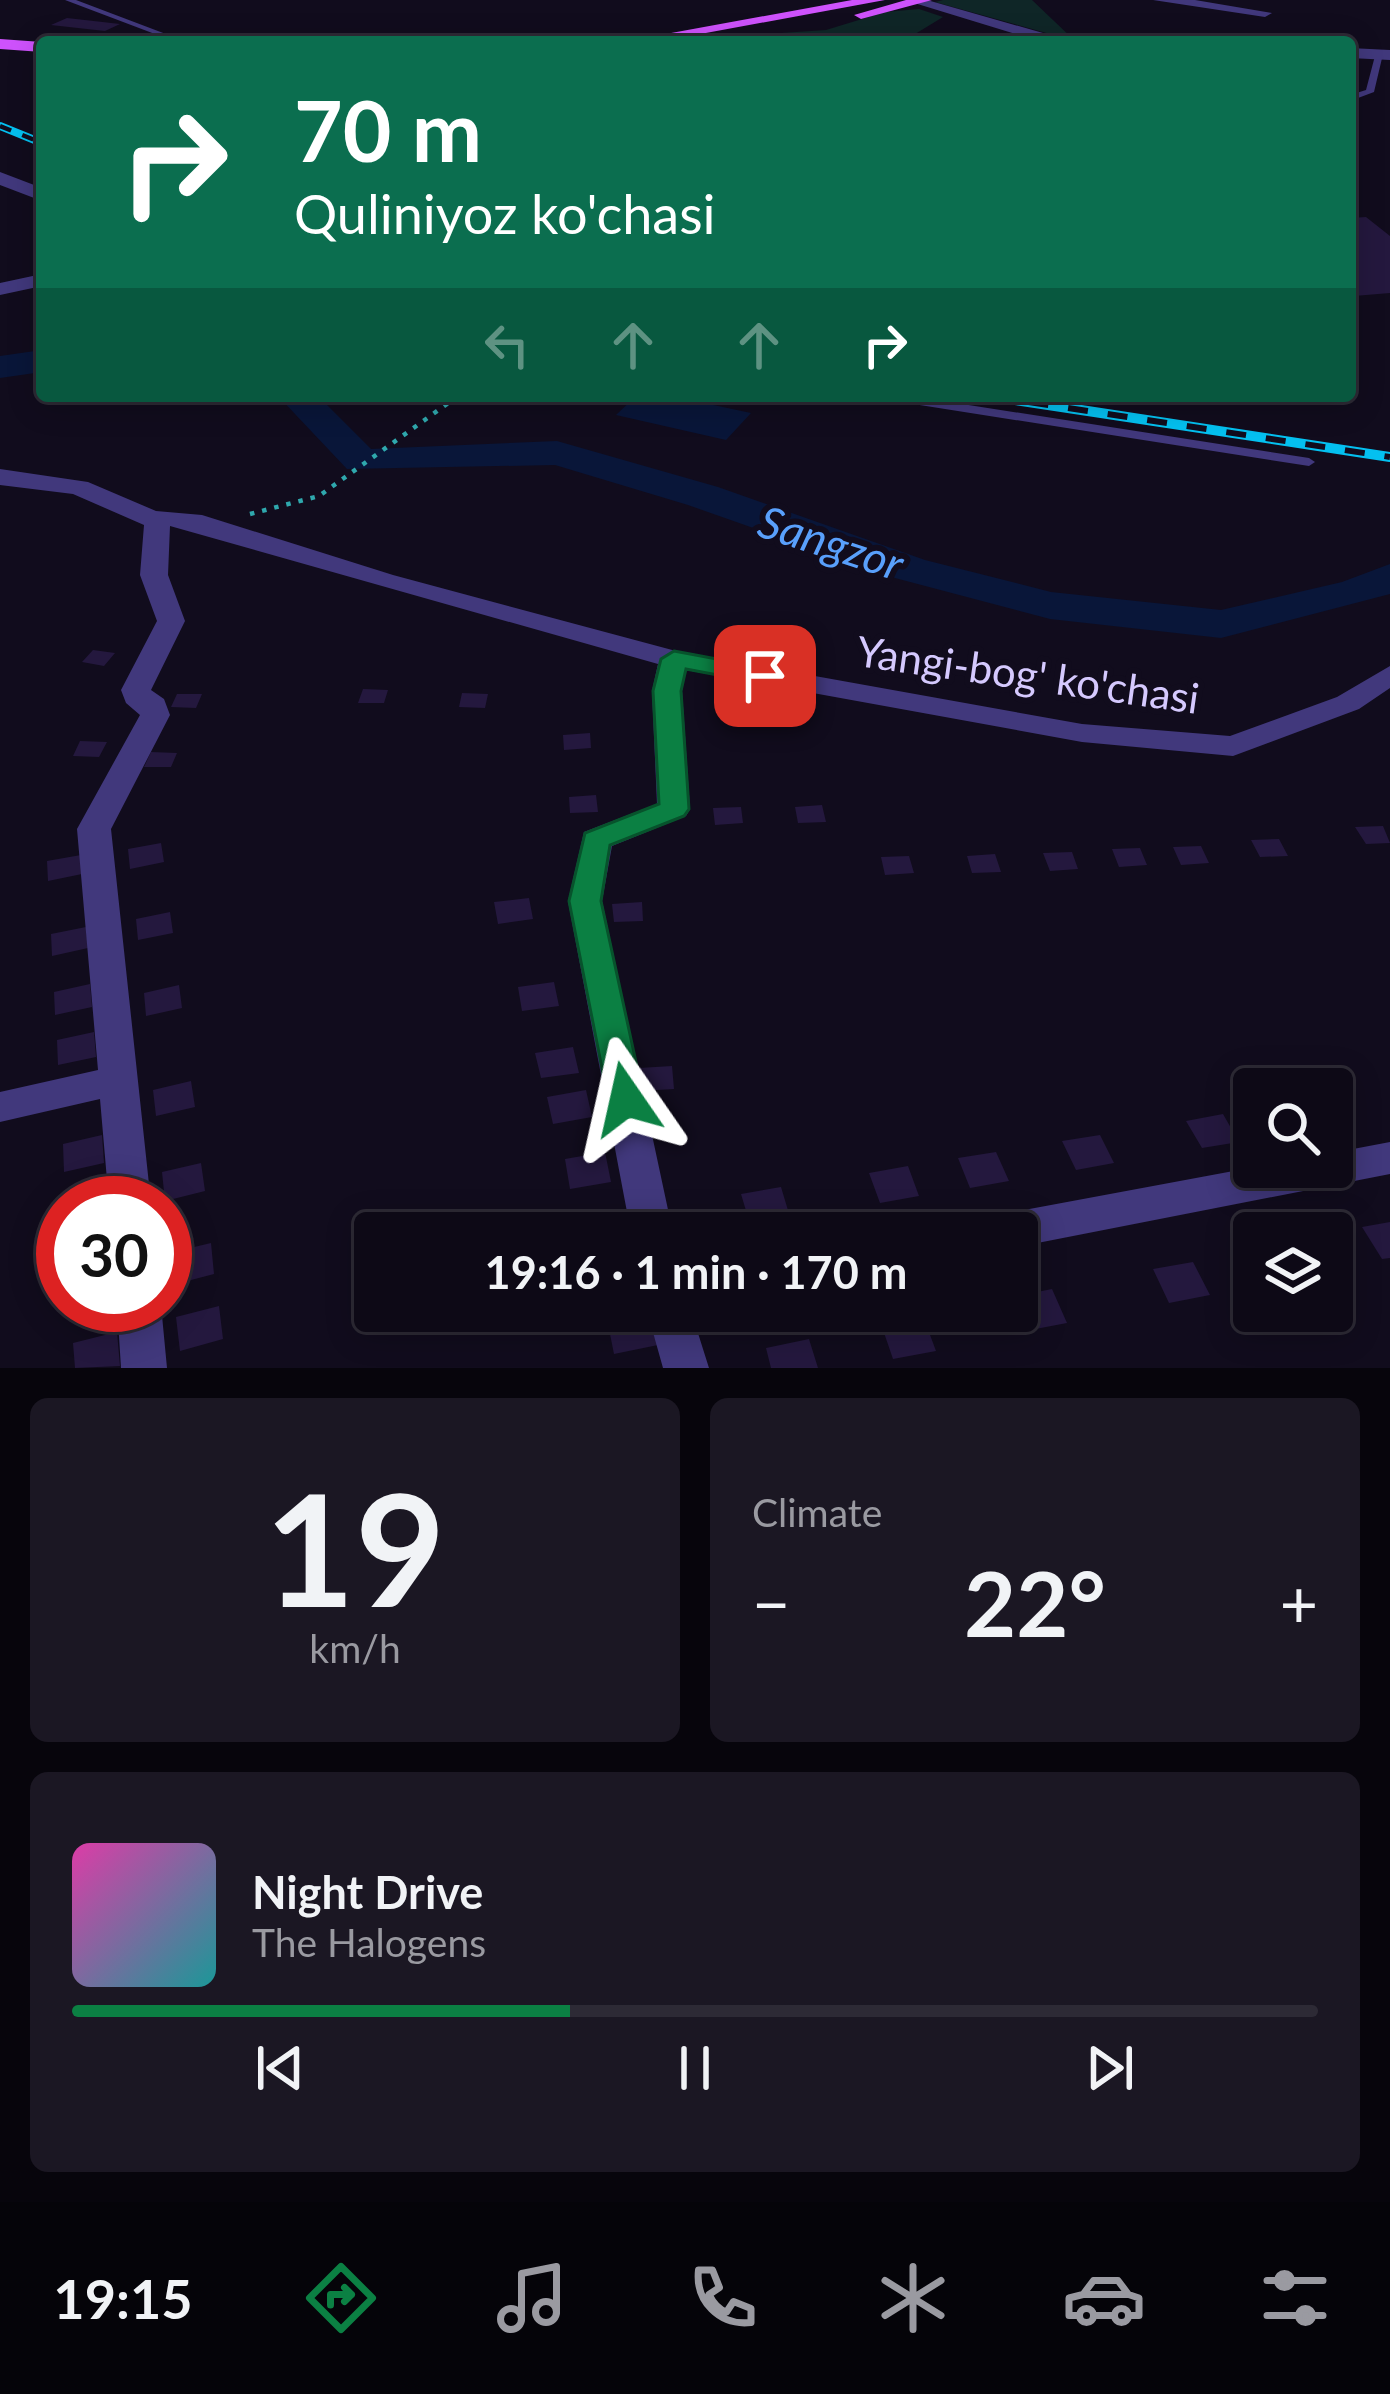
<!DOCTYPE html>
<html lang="en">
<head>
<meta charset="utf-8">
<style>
  :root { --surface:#0d0916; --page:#1b1723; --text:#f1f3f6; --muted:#9a9aa1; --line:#2d2a35; --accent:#0b8043 }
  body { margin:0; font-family:Lato,sans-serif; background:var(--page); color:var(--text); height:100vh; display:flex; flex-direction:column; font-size:45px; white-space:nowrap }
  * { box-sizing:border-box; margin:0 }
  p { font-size:39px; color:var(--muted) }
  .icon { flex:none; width:66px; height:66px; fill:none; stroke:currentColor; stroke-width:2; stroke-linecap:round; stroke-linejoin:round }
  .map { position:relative; height:1368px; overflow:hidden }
  .drawer { display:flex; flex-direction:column; gap:30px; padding:30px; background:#07050c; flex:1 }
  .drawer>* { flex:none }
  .top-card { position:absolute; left:36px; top:36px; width:1320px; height:366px; border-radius:12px; box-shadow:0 6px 30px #0003,0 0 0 3px var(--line); background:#0b6e4f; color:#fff; overflow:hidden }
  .fabs { position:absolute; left:1233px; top:1068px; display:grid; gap:24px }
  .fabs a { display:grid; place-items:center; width:120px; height:120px; border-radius:12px; background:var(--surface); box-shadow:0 6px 30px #0003,0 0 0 3px var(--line); font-size:60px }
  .speed { position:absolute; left:36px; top:1176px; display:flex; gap:24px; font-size:60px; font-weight:700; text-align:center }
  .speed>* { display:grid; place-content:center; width:156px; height:156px; border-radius:50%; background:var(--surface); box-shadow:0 6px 30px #0003,0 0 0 3px var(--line); line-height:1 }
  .speed .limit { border:18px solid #d22; background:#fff; color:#111 }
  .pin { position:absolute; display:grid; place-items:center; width:102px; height:102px; color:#fff; margin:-51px; border-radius:24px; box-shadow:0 6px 18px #0006 }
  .me { position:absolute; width:132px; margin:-66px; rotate:349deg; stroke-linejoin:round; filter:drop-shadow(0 0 9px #0008) }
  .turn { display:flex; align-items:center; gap:42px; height:252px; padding:0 60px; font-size:54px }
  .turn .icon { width:156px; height:156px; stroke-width:2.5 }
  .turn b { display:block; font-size:84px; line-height:102px }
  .lanes { display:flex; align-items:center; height:114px; padding:0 60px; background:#0003; justify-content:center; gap:60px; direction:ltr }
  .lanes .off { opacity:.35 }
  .big { font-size:90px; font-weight:700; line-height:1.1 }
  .drawer .widget { flex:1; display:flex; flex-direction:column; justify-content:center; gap:18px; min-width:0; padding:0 42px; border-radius:18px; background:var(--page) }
  .drawer .dial { align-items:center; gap:0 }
  .dial b { font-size:156px; line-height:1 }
  .song { display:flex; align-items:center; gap:36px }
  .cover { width:144px; height:144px; border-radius:18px; background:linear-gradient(135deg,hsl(320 70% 55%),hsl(180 70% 35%)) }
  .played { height:12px; border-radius:6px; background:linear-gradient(90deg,var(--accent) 40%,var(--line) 40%) }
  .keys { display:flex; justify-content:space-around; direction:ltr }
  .heat { display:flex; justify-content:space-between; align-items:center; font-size:66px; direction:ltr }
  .drawer .tiles { flex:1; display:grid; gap:30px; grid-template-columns:1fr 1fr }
  .widget:last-child { grid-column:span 2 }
  .trip { position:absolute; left:354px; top:1212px; width:684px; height:120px; border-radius:12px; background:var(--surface); box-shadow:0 6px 30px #0003,0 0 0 3px var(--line); font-weight:700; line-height:120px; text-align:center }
  .tabs { display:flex; height:192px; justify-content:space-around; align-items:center; background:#050409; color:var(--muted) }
  .tabs .icon { width:84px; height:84px }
  .tabs .on { color:var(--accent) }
  .tabs b { font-size:54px; color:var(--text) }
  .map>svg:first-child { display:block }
</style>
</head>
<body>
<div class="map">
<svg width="1390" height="1368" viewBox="0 0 1390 1368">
  <rect width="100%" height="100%" fill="#110c1d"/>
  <path fill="#0f2627" d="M943,0H1032L1075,41L935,2Z
    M919,9L943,17L902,42H764L781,39V33L826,30L885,12Z"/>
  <path fill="#091639" d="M636,396H671L751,413L726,440L616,415Z"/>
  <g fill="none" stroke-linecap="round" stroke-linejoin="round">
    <path fill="#091639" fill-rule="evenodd" d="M42,350V372L0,378V356Z
      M278,396H318L371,449L557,441L718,487L925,560L1051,592L1221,610L1342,582L1390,564V594L1221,638L1050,619L895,578L688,505L555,465L347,469Z"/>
  </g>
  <path fill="#24183e" d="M67,18L120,24L105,31L51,25Z
    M1366,217L1390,236V293L1354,296L1350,218Z
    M93,650L115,653L104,666L82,662Z
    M363,689L388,690L384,703H358Z
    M462,693L488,694L485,708L459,707Z
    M177,694H202L196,708L171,707Z
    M590,733L591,748L564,750L563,735Z
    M80,741L107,742L99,757L73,756Z
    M151,752L177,753L171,767H144Z
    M596,795L598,812L570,813L569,797Z
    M822,805L826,822L798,823L795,807Z
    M741,807L743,823L715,825L713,808Z
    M1383,826L1390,843L1366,844L1355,827Z
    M1279,839L1288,856L1260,857L1251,840Z
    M161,843L164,862L130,869L128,849Z
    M1201,846L1209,863L1181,865L1173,847Z
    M1140,848L1147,865L1119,867L1112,849Z
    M1072,852L1078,869L1050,871L1043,853Z
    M995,854L1001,872L972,873L967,856Z
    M81,855L82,874L48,881L47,861Z
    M909,856L914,873L885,875L881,857Z
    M529,898L533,919L498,924L494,902Z
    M642,902L643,921L614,922L612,904Z
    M170,912L173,933L138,940L136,919Z
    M86,927L88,948L52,956L51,934Z
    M554,982L559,1006L522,1011L518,987Z
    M90,984L92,1007L55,1015L54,992Z
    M179,985L182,1008L146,1016L144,993Z
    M94,1032L96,1057L58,1065L57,1040Z
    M573,1047L579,1073L541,1078L535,1053Z
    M672,1066L674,1089L641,1091L639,1068Z
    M191,1081L195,1107L156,1116L153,1090Z
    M586,1090L592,1117L553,1124L547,1097Z
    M1223,1114L1239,1142L1202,1148L1186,1121Z
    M102,1135L104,1163L64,1172L63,1144Z
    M1100,1135L1114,1163L1076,1170L1062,1141Z
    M605,1152L611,1182L570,1189L565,1159Z
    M996,1152L1009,1181L970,1188L958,1158Z
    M201,1163L205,1191L165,1201L162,1172Z
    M908,1166L919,1196L880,1203L869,1173Z
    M781,1187L790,1217L750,1224L741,1194Z
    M624,1219L627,1233H584L583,1226Z
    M1390,1222V1258L1382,1259L1362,1227Z
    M211,1243L214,1274L172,1285L169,1253Z
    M1193,1262L1210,1295L1169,1303L1153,1269Z
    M1052,1289L1067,1323L1025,1331L1017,1296Z
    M219,1306L223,1339L180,1351L176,1317Z
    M651,1311L658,1345L614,1354L607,1319Z
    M923,1316L936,1351L893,1359L881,1324Z
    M117,1332L120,1366L75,1368L73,1343Z
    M809,1339L818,1368H771L766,1348Z"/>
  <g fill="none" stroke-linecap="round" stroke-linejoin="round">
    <path stroke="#2fa8ad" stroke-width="4.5" stroke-dasharray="4.5 8" stroke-linecap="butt" d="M250,514L319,496L458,396"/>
    <path fill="#41387c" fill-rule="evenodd" d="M65,0H76L187,42H176Z
      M1376,52L1383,54L1374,92L1350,101V95L1366,90Z
      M882,396H911L1309,458L1315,462L1309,466L888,400Z"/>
    <path fill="#41387c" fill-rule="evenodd" d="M927,0L1064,39L1067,42H1042L911,2Z
      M1153,0H1195L1272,13L1265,17Z
      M1350,48L1390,50V60L1350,58Z
      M0,172L42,188V201L0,185Z
      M42,274V286L0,295V283Z
      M0,469L88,482L156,511L202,515L393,575L676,651L1082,724L1230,736L1337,697L1390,666V688L1359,709L1233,756L1082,742L686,670L682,691L690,809L686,816L612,846L602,901L673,1233H631L568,901L584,832L657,804L652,691L658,664L170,526L168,575L185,621L151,690L164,699L170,715L111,829L151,1203H109L100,1099L0,1122V1092L98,1070L77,829L140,715L126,703L121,690L157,621L140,575L144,525L73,494L0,485Z
      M1390,1142V1174L1017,1247V1233H976L982,1221L997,1215L1255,1167H1332V1153Z
      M117,1305H161L167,1368H121Z
      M647,1311H691L709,1368H663Z"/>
    <path fill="#ce52fc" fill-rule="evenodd" d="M852,0H885L657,42H622Z
      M906,0H932L861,19L854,15Z
      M0,39L42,42V52L0,49Z"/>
    <defs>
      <path id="rail-far1" d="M0,126L42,143"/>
      <path id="rail" d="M989,396L1390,457"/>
    </defs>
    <use href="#rail-far1" stroke="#04c0f0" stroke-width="8"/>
    <use href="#rail" stroke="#04c0f0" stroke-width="10"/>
    <use href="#rail-far1" stroke="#110c1d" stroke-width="4.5" stroke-dasharray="12" stroke-linecap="butt"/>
    <use href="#rail" stroke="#110c1d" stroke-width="6" stroke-dasharray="20" stroke-linecap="butt"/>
  </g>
  <path fill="#0b8043" stroke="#07532c" stroke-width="3" d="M674,651L765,668L779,676L765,684L686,669L681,691L689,809L684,816L610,845L601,901L644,1099L638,1109H613L608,1099L569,901L585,833L659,804L653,691L661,659Z"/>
  <g text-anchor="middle" stroke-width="12" stroke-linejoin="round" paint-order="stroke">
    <g font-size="42" fill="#d5c9fe" stroke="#110c1d">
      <text transform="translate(1028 675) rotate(8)" y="15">Yangi-bog' ko'chasi</text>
    </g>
    <g font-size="45" font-style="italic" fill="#59a0fc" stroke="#110c1d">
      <text transform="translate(831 543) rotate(18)" y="16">Sangzor</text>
    </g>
  </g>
</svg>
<div class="fabs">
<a><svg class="icon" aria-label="search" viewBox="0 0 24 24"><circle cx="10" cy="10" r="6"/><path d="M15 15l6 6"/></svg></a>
<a><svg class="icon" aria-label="layers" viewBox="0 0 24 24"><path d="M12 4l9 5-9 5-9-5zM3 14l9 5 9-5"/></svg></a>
</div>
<div class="speed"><div class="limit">30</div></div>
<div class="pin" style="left:765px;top:676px;background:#d93025"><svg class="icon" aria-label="arrive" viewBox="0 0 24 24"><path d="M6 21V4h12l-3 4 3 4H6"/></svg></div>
<svg class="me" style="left:626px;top:1099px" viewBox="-20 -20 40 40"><path d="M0-17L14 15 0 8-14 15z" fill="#0b8043" stroke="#fff" stroke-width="4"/></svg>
<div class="trip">19:16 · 1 min · 170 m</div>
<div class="top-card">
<div class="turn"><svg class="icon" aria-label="right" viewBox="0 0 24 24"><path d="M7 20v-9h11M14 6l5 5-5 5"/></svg><div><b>70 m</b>Quliniyoz ko'chasi</div></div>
<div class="lanes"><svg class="icon off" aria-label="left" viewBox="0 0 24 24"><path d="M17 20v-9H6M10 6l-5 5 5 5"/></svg><svg class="icon off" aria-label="ahead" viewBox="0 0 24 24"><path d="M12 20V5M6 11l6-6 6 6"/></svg><svg class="icon off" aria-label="ahead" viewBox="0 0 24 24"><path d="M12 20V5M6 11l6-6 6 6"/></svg><svg class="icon" aria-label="right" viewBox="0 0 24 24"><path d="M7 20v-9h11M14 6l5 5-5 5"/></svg></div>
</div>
</div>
<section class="drawer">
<div class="tiles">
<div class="widget dial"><b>19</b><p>km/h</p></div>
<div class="widget"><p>Climate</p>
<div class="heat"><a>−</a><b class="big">22°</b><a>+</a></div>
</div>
<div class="widget">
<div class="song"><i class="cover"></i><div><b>Night Drive</b><p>The Halogens</p></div></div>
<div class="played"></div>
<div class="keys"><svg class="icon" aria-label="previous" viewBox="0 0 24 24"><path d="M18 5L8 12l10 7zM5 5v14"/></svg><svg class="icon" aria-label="pause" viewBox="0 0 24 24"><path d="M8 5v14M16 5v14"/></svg><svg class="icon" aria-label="next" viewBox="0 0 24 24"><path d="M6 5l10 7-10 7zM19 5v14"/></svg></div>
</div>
</div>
</section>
<nav class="tabs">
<b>19:15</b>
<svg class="icon on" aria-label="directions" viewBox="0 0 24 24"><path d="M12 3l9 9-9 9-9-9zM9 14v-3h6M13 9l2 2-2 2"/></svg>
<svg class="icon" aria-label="music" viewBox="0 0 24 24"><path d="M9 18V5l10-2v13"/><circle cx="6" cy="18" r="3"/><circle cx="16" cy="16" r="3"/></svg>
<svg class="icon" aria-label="phone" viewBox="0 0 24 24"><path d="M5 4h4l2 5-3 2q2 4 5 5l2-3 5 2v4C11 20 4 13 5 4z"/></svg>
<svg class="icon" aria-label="climate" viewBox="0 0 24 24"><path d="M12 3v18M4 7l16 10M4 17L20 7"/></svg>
<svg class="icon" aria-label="car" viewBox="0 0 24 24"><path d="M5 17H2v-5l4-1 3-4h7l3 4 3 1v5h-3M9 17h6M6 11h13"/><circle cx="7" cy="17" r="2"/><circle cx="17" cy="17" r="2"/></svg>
<svg class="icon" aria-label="filters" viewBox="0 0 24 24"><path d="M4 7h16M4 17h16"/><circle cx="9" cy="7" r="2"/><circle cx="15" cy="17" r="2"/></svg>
</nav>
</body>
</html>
